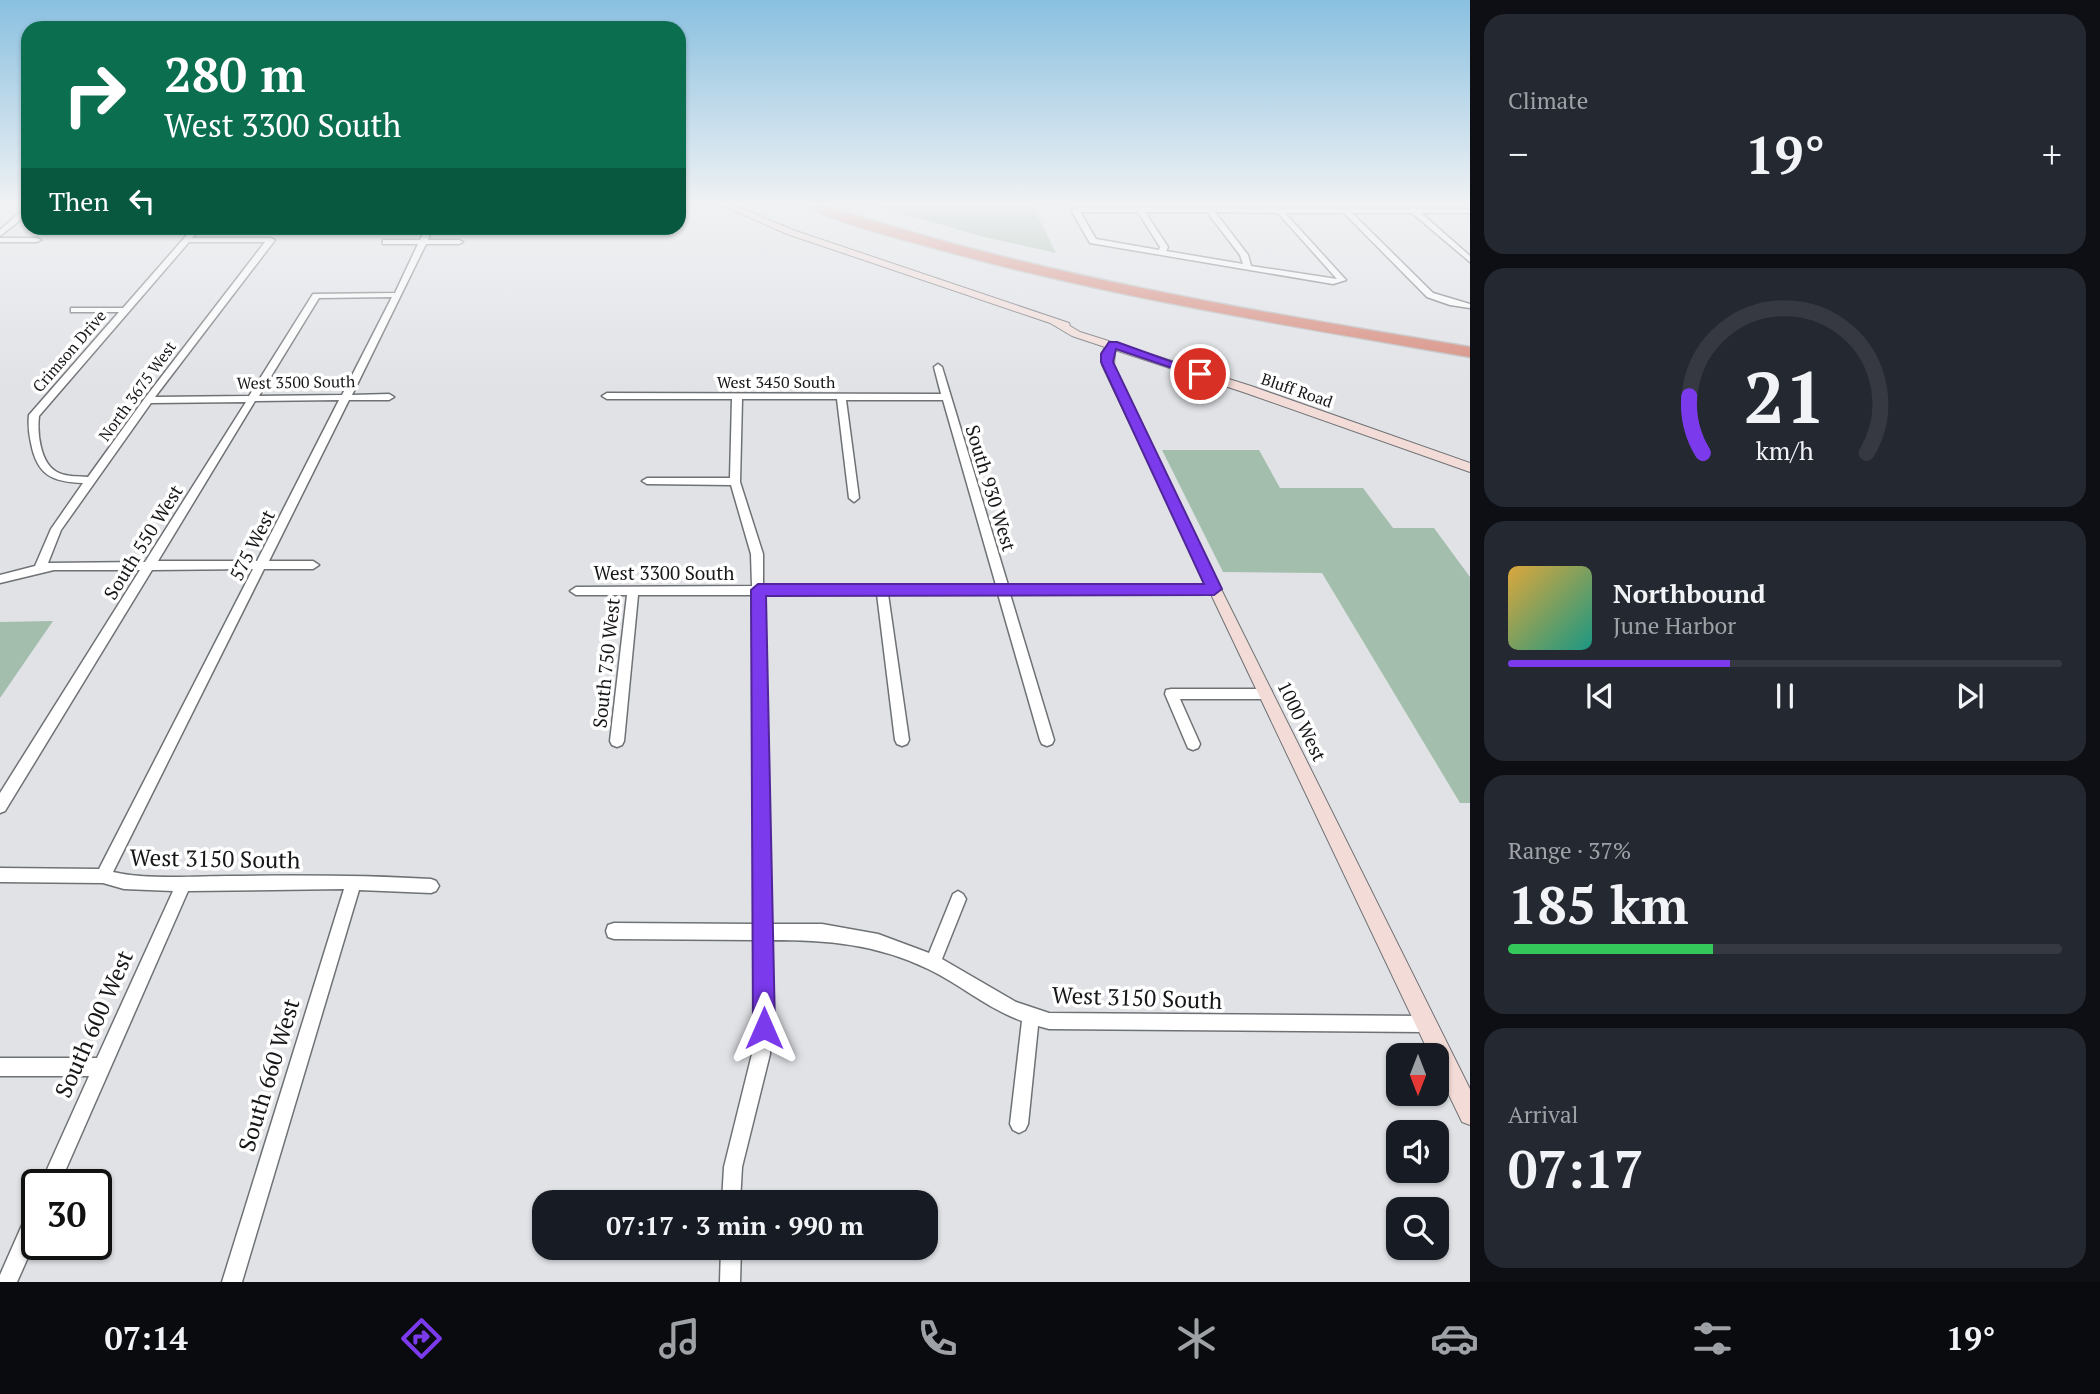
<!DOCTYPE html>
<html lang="en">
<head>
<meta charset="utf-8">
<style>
  :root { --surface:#171b24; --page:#242831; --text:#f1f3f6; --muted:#9ea1a6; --line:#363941; --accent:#7c3aed }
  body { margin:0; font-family:"PT Serif",serif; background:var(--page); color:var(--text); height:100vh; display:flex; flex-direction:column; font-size:26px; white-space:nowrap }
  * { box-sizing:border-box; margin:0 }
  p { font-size:23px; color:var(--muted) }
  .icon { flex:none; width:38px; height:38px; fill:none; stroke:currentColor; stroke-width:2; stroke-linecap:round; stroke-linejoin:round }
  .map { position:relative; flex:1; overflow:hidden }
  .panel { display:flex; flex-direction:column; gap:14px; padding:14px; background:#0d0f14; width:630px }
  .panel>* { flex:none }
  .guide { position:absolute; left:21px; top:21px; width:665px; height:214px; border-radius:21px; box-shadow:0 2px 5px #0004; background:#0b6e4f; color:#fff; overflow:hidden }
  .needle { width:46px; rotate:180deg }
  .fabs { position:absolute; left:1386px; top:1043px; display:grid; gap:14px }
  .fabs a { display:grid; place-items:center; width:63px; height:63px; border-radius:14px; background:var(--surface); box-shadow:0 2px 5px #0004; font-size:35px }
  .speed { position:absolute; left:21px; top:1169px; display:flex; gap:14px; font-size:35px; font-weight:700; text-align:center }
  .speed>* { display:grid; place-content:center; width:91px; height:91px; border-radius:50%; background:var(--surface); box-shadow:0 2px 5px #0004; line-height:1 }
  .speed .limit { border:4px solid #111; border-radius:10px; background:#fff; color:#111 }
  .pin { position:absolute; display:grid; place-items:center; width:60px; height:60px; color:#fff; margin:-30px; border:4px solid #fff; border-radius:50%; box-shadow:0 2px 7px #0007 }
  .me { position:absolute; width:77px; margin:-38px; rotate:0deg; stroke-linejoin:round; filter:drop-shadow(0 0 5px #0008) }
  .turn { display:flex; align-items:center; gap:24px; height:147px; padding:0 28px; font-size:32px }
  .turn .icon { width:91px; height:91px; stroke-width:2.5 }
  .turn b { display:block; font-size:49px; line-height:60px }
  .then { display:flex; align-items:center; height:66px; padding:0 28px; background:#0003; gap:14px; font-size:26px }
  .big { font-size:52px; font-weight:700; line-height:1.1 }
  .panel .tile { flex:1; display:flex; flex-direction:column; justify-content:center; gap:10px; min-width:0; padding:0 24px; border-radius:21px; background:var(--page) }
  .panel .dial { align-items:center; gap:0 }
  .dial svg { height:182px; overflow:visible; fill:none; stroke:var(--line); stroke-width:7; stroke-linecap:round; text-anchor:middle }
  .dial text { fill:var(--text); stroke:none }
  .song { display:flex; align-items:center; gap:21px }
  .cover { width:84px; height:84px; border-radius:10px; background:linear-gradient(135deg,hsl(40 70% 55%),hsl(170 70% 35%)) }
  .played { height:7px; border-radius:4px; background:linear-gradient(90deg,var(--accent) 40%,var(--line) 40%) }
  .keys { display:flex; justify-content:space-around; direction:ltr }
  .heat { display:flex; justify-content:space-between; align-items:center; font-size:38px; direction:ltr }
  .charge { height:10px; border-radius:5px; background:linear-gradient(90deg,#34c759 37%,var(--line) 0) }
  .trip { position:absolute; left:532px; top:1190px; width:406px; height:70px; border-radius:21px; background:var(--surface); box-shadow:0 2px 5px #0004; font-weight:700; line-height:70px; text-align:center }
  .tab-bar { display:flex; height:112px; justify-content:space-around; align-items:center; background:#090b0e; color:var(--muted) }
  .tab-bar .icon { width:49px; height:49px }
  .tab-bar .active { color:var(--accent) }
  .tab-bar b { font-size:32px; color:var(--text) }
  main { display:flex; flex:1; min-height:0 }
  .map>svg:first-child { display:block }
</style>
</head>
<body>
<main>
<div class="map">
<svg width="1470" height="1282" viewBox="0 0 1470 1282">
  <rect width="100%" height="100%" fill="#e0e2e6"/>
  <path fill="#a4bead" d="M877,206H1033L1056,253L980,236Z
    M1162,450H1259L1280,488H1363L1393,528H1434L1470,577V803H1460L1322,573L1223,572Z
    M53,621L0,698V622Z"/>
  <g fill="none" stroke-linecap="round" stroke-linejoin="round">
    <defs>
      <path id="minor" d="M1134,206L1142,208L1409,209L1412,207L1416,209H1470V213H1421L1470,256V262L1412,213H1352L1433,293L1470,304V308L1450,305L1427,297L1344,213H1285L1346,280L1333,284L1090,243L1071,210L1075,208H1135ZM1080,212H1138L1160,247L1159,250L1096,239ZM1145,212H1207L1240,255L1243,264L1166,251L1168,247ZM1215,212L1278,213L1337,279L1251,266L1248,255Z
        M25,208H28V214L0,236V230Z
        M193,228H201L192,238H271L275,240L155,397L249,396L313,294L395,293L418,244H383V240H420L426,228H432L428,240H459L463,242L459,244H426L352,395L389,394L394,397L389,400H349L269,561H313L319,565L313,569H264L113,872C145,880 198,876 231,876C298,875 364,875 431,879L436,881L439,886L436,891L431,893L359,890L242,1282H222L344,889L188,891L59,1185H40L89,1076H0V1058H97L173,891L124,889L103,883L0,882V868L99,869L253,569L152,570L5,811L0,813V793L140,570H54L0,583V575L35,566L51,529L83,483C52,482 37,475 31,443C29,434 28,425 29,415L119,312H71V308H123ZM189,242H265L145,398L88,477C79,476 68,477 59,473C40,465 37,433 39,416ZM392,297L342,395L259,396L319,298ZM339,400L257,561H158L255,401ZM246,402L145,562L48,563L61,530L151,403Z
        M0,238H37L41,240L37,242H0Z
        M938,364L942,367L1008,585H1214L1220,589L1214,593L1010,594L1054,740L1052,744L1047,746L1042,744L1040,740L998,594H888L909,740L907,744L902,746L897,744L895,740L877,594L763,595L771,924H822L878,934L929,953L953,894L958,891L963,894L966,899L942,959L1016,1002L1049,1013L1425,1016L1431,1018L1433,1024L1431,1030L1425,1032L1049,1029L1038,1026L1028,1124L1025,1130L1019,1133L1013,1130L1010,1124L1022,1021C988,1009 960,984 928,969C876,944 828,940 771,940L772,995L770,1054L742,1167L740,1202H722L724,1167L752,1054L756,995L755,940L614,939L608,937L606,931L608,925L614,923L755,924L752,595H638L624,741L622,745L617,747L612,745L610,741L627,595H576L570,591L576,587L752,586L751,554L731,485L647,484L642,481L647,478H730L732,399H607L602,396L607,393L941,394L934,367ZM742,399H837L849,498L854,502L859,498L846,400H943L996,585L763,586V554L740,482Z
        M1171,689H1266L1271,690L1272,694L1271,698L1266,699H1180L1200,744L1198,748L1193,750L1188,748L1165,694L1166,690Z
        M37,1205V1237L17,1282H0V1275L30,1207Z
        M721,1248H741L740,1282H720Z"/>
      <path id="secondary" d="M724,206H737L793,230L1069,323L1070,326L1080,332L1251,386L1470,463V472L1243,392L1115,350L1114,365L1221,589L1470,1089V1125L1462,1122L1437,1070V1055H1430L1102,365L1101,354L1105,347L1072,336L1050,323L787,234Z"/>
      <path id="motorway" d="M807,206H826C1036,275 1253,311 1470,347V357C1286,325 1102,296 923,245C897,238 826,220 807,206Z"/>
    </defs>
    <use href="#minor" stroke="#6f7275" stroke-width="3"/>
    <use href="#secondary" stroke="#6f7275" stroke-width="2"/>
    <use href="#motorway" stroke="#bebebf" stroke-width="3"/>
    <use href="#minor" fill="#fff" fill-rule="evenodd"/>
    <use href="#secondary" fill="#f3dcd7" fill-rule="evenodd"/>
    <use href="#motorway" fill="#d7897b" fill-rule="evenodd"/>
  </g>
  <linearGradient id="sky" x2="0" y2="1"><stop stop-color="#89c0e0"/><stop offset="0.53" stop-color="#f1f2f4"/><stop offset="1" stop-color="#f1f2f4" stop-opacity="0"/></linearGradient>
  <rect width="1470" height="386" fill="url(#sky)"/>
  <path fill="#7c3aed" stroke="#51269a" stroke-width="2" d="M1109,342H1117L1206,374L1196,376L1116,349L1113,362L1222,589L1214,595L766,596L775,1028L772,1036L764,1039L756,1036L753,1028L751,590L758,584H1204L1101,362V354Z"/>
  <g text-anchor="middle" stroke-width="7" stroke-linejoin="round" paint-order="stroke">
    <g font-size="16" fill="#161719" stroke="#fff">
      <text transform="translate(69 351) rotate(-49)" y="6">Crimson Drive</text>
      <text transform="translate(296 382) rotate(-1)" y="6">West 3500 South</text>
      <text x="776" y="388">West 3450 South</text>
      <text transform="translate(1297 390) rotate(19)" y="6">Bluff Road</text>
      <text transform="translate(137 391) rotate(-54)" y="6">North 3675 West</text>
    </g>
    <g font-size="19" fill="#161719" stroke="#fff">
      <text transform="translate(991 488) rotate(73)" y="7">South 930 West</text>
      <text transform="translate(143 542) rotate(-58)" y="7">South 550 West</text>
      <text transform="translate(252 545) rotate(-63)" y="7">575 West</text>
      <text x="664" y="580">West 3300 South</text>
      <text transform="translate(606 663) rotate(-84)" y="7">South 750 West</text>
      <text transform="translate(1302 721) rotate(64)" y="7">1000 West</text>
    </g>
    <g font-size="23" fill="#161719" stroke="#fff">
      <text transform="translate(215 859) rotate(1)" y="8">West 3150 South</text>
      <text transform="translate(1137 998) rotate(2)" y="8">West 3150 South</text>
      <text transform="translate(94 1024) rotate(-66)" y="8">South 600 West</text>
      <text transform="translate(269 1075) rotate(-73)" y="8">South 660 West</text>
    </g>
  </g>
</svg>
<div class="fabs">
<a><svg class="needle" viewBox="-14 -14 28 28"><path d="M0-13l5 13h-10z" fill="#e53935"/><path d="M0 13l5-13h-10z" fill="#9ea1a6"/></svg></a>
<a><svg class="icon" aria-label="sound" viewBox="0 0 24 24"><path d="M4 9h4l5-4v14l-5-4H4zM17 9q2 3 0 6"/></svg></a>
<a><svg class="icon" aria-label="search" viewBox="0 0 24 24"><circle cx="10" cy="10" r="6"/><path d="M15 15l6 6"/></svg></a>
</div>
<div class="speed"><div class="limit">30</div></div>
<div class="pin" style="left:1200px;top:374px;background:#d93025"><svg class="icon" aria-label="arrive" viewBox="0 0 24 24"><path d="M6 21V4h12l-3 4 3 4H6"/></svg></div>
<svg class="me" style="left:764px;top:1028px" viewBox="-20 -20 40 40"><path d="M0-17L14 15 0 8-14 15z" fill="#7c3aed" stroke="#fff" stroke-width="4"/></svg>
<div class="trip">07:17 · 3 min · 990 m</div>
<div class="guide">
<div class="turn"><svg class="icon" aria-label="right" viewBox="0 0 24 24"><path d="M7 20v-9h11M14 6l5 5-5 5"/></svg><div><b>280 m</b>West 3300 South</div></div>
<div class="then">Then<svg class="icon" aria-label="left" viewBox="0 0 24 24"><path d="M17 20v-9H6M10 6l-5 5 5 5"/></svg></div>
</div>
</div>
<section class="panel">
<div class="tile"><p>Climate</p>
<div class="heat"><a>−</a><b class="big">19°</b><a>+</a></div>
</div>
<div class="tile dial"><svg viewBox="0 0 100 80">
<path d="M14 69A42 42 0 1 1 86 69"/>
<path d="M14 69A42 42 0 0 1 8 44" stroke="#7c3aed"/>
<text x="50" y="56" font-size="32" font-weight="700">21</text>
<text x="50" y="72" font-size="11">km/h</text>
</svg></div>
<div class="tile">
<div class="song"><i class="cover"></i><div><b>Northbound</b><p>June Harbor</p></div></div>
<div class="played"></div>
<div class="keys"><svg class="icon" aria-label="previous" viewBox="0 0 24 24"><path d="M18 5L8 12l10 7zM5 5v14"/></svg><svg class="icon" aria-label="pause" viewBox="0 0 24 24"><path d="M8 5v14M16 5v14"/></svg><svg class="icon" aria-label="next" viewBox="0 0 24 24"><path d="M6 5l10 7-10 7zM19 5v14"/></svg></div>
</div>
<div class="tile"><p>Range · 37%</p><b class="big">185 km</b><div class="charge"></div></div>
<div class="tile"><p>Arrival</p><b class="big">07:17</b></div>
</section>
</main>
<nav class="tab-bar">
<b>07:14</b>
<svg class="icon active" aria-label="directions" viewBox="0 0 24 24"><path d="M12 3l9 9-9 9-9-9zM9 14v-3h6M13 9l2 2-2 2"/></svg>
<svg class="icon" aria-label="music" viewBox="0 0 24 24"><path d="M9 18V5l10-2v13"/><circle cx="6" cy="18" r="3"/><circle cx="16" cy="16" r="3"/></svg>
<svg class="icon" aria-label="phone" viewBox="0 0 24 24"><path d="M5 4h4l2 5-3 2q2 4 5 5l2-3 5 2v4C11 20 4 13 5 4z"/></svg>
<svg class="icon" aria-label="climate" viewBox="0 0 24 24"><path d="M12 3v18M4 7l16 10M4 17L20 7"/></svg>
<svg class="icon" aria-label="car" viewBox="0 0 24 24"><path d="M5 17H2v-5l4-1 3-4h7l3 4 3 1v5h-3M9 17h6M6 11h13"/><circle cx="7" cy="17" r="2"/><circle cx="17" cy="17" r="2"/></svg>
<svg class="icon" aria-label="filters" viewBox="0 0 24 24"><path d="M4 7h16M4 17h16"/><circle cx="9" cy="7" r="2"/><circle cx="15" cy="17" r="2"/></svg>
<b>19°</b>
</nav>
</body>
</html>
